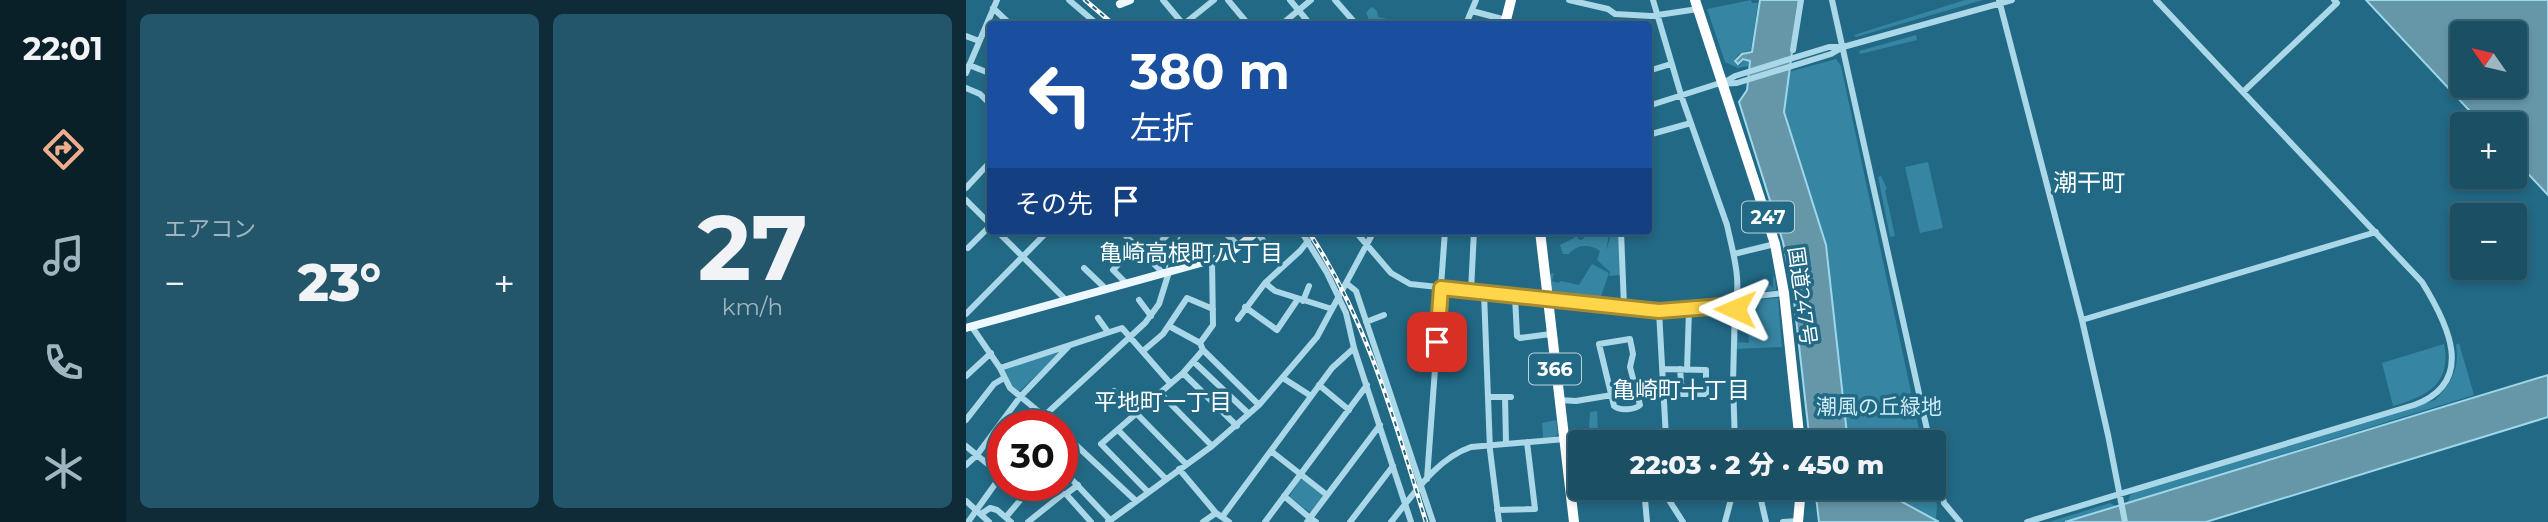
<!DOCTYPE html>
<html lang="ja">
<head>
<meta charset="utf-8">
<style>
  :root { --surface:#1a4f64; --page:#23566a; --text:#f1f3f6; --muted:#9fb5bf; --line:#386678; --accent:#eead8d }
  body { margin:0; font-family:Montserrat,"Noto Sans JP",sans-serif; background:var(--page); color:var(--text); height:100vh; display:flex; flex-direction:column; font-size:26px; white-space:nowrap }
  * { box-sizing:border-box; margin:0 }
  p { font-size:23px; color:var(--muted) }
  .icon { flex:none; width:38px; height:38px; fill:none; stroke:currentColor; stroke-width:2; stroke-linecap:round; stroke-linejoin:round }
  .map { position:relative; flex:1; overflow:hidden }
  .details { display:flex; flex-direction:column; gap:14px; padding:14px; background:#0e2b37; width:840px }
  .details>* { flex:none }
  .top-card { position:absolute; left:21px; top:21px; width:665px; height:214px; border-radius:7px; box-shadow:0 4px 10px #0003,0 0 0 2px var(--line); background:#1a4fa0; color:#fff; overflow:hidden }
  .needle { width:46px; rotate:304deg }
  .buttons { position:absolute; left:1484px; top:21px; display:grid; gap:14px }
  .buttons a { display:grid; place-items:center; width:77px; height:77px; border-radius:7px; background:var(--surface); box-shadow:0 4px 10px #0003,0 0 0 2px var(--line); font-size:35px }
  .speed { position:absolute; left:21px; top:410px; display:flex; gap:14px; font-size:35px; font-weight:700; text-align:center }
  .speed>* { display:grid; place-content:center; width:91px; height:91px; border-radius:50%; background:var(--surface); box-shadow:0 4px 10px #0003,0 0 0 2px var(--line); line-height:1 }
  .speed .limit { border:10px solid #d22; background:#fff; color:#111 }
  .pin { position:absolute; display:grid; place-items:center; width:60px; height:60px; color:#fff; margin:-30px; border-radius:14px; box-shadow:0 4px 10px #0006 }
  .me { position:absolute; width:77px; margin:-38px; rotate:271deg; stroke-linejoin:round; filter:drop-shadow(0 0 5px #0008) }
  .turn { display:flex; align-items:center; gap:24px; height:147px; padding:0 28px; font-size:32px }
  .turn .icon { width:91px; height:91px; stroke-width:2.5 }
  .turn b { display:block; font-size:49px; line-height:60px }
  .then { display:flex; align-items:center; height:66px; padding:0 28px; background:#0003; gap:14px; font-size:26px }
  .big { font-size:52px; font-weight:800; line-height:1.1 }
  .details .card { flex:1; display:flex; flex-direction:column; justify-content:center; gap:10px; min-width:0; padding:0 24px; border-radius:10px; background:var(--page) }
  .details .dial { align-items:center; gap:0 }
  .dial b { font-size:91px; line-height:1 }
  .heat { display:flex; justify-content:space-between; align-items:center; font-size:38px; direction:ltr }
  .details .tiles { flex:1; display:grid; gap:14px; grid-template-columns:repeat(2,1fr) }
  .trip { position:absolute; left:602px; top:430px; width:378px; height:70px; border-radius:7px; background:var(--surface); box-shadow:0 4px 10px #0003,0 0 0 2px var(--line); font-weight:800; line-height:70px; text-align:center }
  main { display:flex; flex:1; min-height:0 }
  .dock { display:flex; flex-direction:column; width:126px; justify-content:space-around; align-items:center; background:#0a2028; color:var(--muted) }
  .dock .icon { width:49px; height:49px }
  .dock .on { color:var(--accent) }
  .dock b { font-size:32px; color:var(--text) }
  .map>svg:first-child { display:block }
</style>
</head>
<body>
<main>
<nav class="dock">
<b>22:01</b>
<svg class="icon on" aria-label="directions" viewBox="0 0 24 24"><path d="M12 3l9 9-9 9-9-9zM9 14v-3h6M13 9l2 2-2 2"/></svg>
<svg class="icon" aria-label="music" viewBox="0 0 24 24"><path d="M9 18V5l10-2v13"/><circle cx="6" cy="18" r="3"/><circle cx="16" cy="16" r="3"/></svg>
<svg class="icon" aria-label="phone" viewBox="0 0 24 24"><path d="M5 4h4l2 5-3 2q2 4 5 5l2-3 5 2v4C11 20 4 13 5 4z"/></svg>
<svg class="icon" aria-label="climate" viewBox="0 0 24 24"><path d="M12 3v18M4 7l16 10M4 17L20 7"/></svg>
</nav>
<section class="details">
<div class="tiles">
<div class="card"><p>エアコン</p>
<div class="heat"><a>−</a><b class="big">23°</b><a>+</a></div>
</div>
<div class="card dial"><b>27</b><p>km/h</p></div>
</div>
</section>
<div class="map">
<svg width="1582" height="522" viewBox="0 0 1582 522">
  <rect width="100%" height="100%" fill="#226985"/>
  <path fill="#3685a2" d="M785,0L786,3H792L785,50L773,54L767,61L773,66L778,60L783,62L782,66L772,68L759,62L741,9Z
    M999,0H1017L890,37L888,35Z
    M404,8L406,7L411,11L412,17L421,19L422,24L404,22L400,13Z
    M950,35L951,40L894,54L893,51Z
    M870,59L875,66L956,443H882L860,245L818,112L823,72Z
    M962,162L977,228L954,233L939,167Z
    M915,176L921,189L919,190L929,236L924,237L912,177Z
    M623,231H651L643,233L640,252L645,234L653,233L655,275L643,276L644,272L631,260L634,251C624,244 611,244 603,254H597L594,245L608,238L611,233L612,239L616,240Z
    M626,264L643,273L633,302L586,296L582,274L588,273L586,281L592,283L595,281L613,285Z
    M807,277H809L810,290L778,293L774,291L773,288L805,285L807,288Z
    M812,298L816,347L770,349L771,309L772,342L783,343L782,329L784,307L787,306V300Z
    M1493,343L1508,395L1162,502L1164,495L1173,490L1469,400C1485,384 1494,369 1490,345Z
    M1478,344C1486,385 1460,396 1427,406L1416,363Z
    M92,350L94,352L53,392L45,386L38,371L39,368Z
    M631,411L632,435H614L613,428H623L624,412Z
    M590,420L592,434L588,437L577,438L576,423Z
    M337,479L358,496L345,513L323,497L333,481Z
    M894,488H966L971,505L970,519L929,498Z
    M1144,503L1150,506L1097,522H1083Z"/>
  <path fill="#6697a9" stroke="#9ed7ea" stroke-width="2" fill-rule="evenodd" d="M794,0H833L818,112L860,245L882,443H844L827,292L817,242L773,102L781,90L784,61L777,59L772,64L769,61L776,54L786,52Z
    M1400,0H1582V195L1549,160V124H1516ZM1549,33V86H1496V33Z
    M1582,375V417L1240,522H1099Z
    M849,488H894L929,498L973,522H853Z"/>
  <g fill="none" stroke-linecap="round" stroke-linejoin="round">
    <path stroke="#9ed7ea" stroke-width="2" d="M201,267L203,249L211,243L216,231
      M693,307L723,306"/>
    <path stroke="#aad8e9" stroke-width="6" d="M103,0L131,24
      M197,0L217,24
      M262,0L282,24
      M324,0L344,24
      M369,0L390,24
      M603,0L642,9L649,14L685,16L732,9
      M687,0L715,95L761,225C766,249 776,281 769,305L767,383L769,443
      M866,0L964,443
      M1033,0L1116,320L1142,435L1159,522
      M27,8L44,24
      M506,11L540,20
      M218,24L248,0
      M316,24L345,0
      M500,24L510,0
      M0,36L13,41
      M827,50L835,0
      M3,65L23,73
      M682,71L705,64
      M0,73L31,0
      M759,82L769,76L863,47H875
      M0,88L14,94L24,104
      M1277,92L1371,3L1368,0
      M682,106L751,84L771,83L865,54L877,47L1046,0
      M682,135L725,123
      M0,188L24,162
      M0,200L24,224
      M31,231L100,300
      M155,231L198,274
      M257,231L273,246
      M335,231L361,273L380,313L388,348L445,522
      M389,231L425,273L444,284L693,311L769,305
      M655,231L658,306
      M291,232L316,267
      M2,248L24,226
      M768,254L809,244
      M181,256L205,231
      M246,260L247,325L234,343L237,350L293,405
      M118,268L140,289
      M299,283L309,291L366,309
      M380,283L390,291L467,522
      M161,284L147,270L170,245
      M505,291L508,231
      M518,293L524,450L533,522
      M549,296L551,336L554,338L585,334
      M771,298L818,293
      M173,300L185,316
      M337,301L343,286
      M279,307L311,330L332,299
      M693,311L700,438
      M0,314L82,231
      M132,318L142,332
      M272,319L299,283L334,251L342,241
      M1116,320L1410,232
      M400,322L418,315
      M203,326L234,343
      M6,327L34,368L44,388L89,425
      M664,339L667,354L664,367L674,405C669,410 654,411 648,406L633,344Z
      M177,351L197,334L221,298L247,309
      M228,362L283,414
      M34,368L156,328L204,383
      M697,369L740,370V394H716L714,369
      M721,370L723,310
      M217,373L271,426
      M0,376L25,353
      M317,378L345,396
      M353,385L383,410
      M148,391L169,414
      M194,393L246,446
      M522,397H545
      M539,397L540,443
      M593,400L610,401L646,395
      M170,413L220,464
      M0,420L28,384L38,378
      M72,425L78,416L179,323L193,304L203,272
      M152,430L200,479
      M96,432L170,501
      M0,446L35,475
      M305,451L361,495
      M968,459L978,503L994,522
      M0,465L11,455L54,397L102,347
      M96,469L144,520
      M213,469L250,513L263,522
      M461,479L479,231
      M87,485L97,494
      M678,488L681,522
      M709,488H717
      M796,488L795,500L800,522
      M182,492L135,444L217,373L237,350
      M606,492L636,497H701L717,522
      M100,494L125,522
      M318,496L344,518L341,522
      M0,501L23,522
      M531,510L569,509L561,442
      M15,514L24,508L31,510L45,522
      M40,517L67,485
      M256,517L366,368L388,348
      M2,522L37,473
      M62,522L97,494H100L112,485
      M142,522L246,446L293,405L351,337L408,231
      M237,522L250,513
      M299,522L401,385
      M350,522L344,518L414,425
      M384,522L427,466
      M425,522C448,494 470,459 505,447L599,439L769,436
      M759,522L768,488
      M817,522L832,521
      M1061,522L1448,405C1511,382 1482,324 1456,282L1190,0"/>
    <path stroke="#edf8fe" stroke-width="8" d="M154,4L164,0
      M0,328L260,256L292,231"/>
    <path stroke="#fff" stroke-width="10" d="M729,0L809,244L818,293L834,443
      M539,24L545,0
      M574,231L608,522
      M832,522L835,488"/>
    <defs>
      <path id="rail" d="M119,0L147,24
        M342,231C401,319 429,422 460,522"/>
    </defs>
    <use href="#rail" stroke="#fff" stroke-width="4.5"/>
    <use href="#rail" stroke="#226985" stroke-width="2" stroke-dasharray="5" stroke-linecap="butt"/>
  </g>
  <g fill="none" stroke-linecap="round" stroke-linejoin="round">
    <defs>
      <path id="route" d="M471,342L475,288L693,311L769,305V309"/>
    </defs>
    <use href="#route" stroke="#a68a30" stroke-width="18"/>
    <use href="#route" stroke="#ffd54a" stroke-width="12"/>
  </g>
  <g text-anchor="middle" stroke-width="7" stroke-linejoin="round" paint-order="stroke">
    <g fill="#226985" stroke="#bdd2da" stroke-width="2">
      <rect x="776" y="201.5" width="52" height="31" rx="5"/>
      <rect x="563" y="353.5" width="52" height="31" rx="5"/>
    </g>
    <g font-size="19" font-weight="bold" fill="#fff">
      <text x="802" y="224">247</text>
      <text x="589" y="376">366</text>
    </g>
    <g font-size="21" fill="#fff" stroke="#226985">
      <text transform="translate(836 296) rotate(82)" y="7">国道247号</text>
    </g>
    <g font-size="21" fill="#ceecf7" stroke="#226985">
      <text x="913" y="414">潮風の丘緑地</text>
    </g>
    <g font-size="23" fill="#fff" stroke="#226985">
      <text x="225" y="261">亀崎高根町八丁目</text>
      <text x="715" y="398">亀崎町十丁目</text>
      <text x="197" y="410">平地町一丁目</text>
    </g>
    <g font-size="24" fill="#fff" stroke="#226985">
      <text x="1123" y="191">潮干町</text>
    </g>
  </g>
</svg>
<div class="buttons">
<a><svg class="needle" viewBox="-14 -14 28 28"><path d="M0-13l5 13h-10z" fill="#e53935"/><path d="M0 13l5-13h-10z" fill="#9fb5bf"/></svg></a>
<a>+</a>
<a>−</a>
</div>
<div class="speed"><div class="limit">30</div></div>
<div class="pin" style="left:471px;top:342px;background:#d93025"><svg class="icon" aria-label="arrive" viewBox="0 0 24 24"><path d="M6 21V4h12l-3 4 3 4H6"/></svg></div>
<svg class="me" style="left:769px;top:309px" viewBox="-20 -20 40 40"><path d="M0-17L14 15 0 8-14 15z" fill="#ffd54a" stroke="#fff" stroke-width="4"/></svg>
<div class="trip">22:03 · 2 分 · 450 m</div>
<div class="top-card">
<div class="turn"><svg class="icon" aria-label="left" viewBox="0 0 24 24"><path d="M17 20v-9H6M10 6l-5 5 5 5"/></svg><div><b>380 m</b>左折</div></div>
<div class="then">その先<svg class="icon" aria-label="arrive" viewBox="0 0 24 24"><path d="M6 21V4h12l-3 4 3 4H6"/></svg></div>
</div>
</div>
</main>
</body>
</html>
